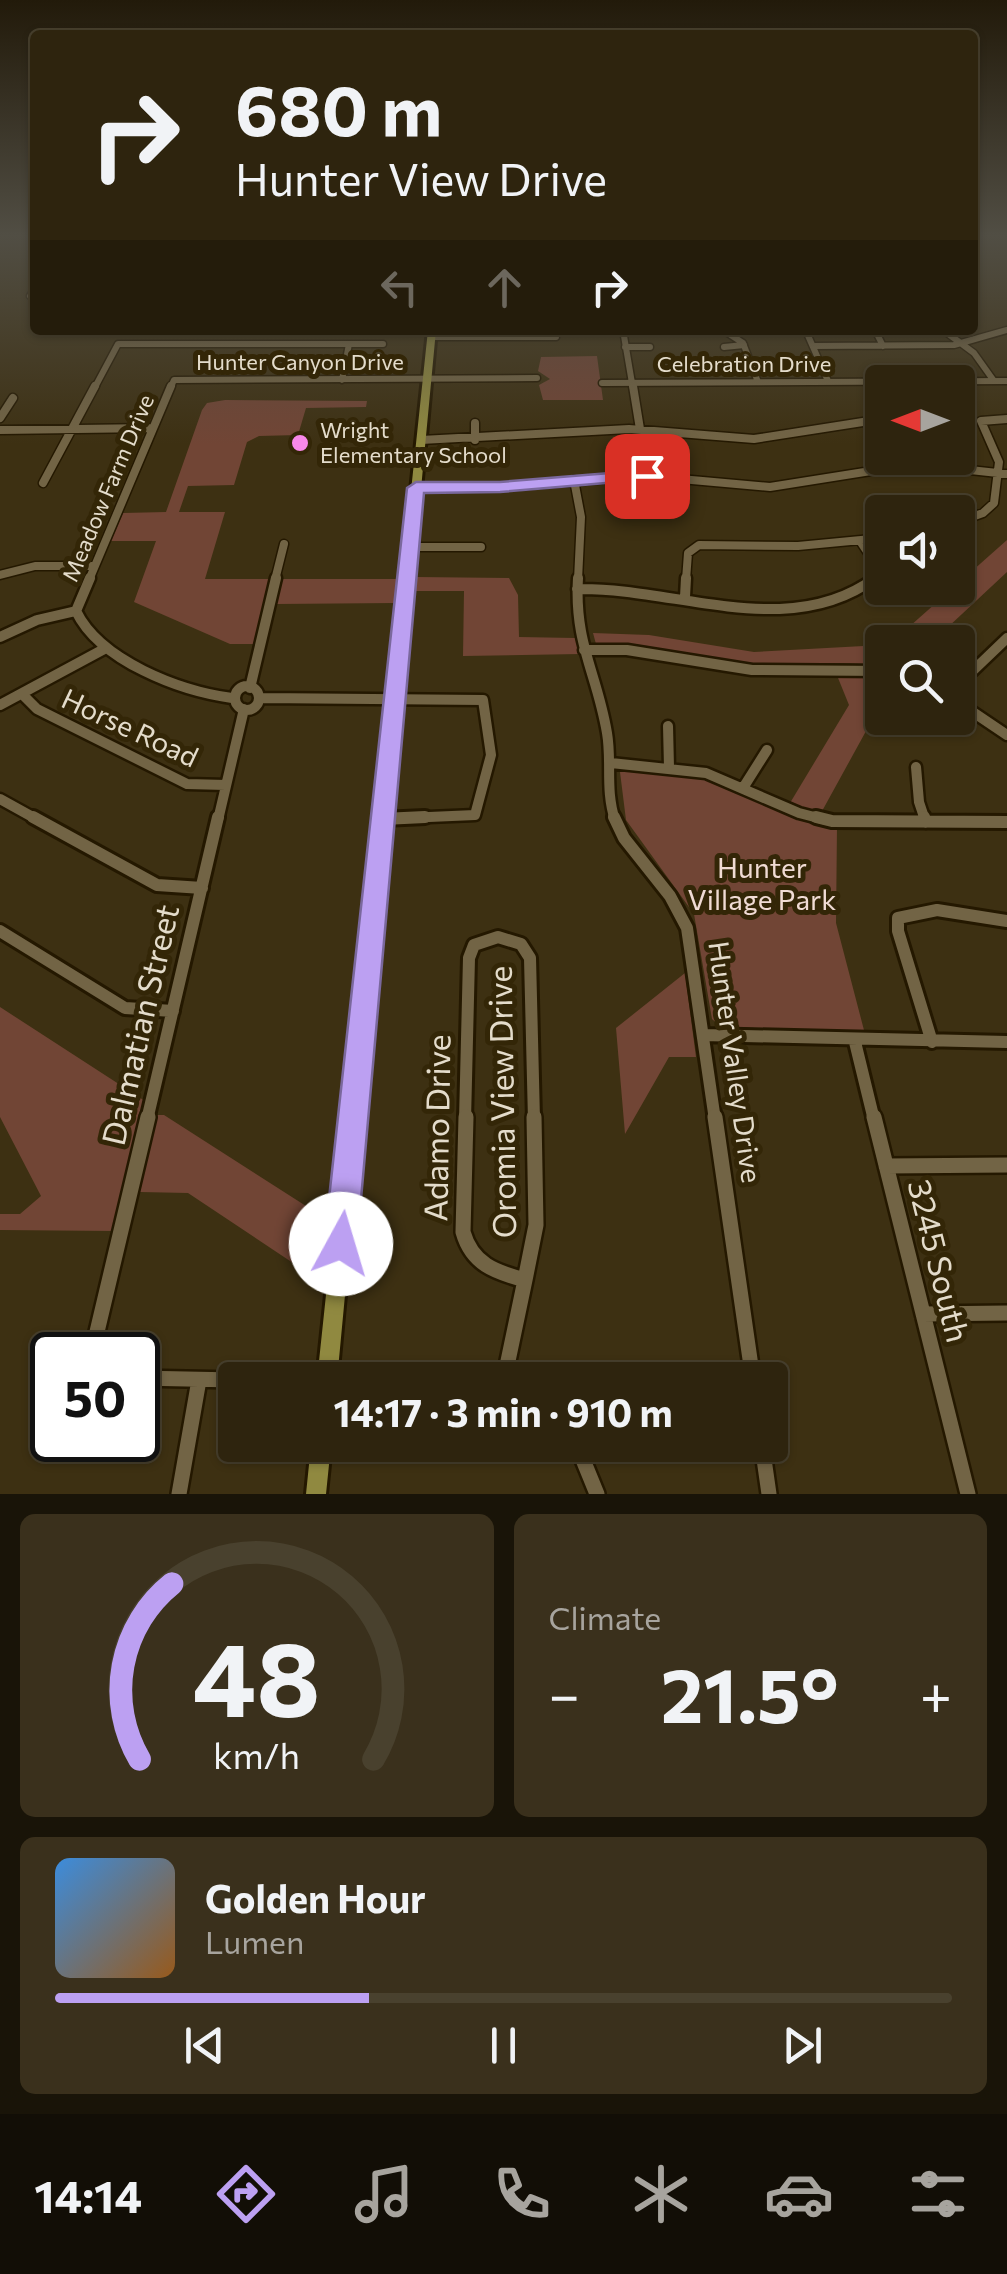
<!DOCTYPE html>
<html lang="en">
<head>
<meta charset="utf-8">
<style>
  :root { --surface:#2e240e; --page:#3a301c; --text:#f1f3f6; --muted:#a7a49e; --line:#49412e; --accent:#bca0f2 }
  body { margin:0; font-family:Commissioner,sans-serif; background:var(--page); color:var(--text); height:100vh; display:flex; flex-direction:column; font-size:38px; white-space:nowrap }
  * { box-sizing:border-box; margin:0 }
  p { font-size:32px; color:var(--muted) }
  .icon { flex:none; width:55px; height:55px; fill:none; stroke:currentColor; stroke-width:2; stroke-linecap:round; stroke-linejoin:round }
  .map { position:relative; height:1494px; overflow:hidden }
  .details { display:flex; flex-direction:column; gap:20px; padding:20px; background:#191408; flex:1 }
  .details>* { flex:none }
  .banner { position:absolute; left:30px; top:30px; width:948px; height:305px; border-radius:10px; box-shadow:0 2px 8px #0004,0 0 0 2px var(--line); background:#2e240e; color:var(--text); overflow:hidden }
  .needle { width:65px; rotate:270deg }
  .fabs { position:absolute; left:865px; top:365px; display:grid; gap:20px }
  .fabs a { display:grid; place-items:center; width:110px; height:110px; border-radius:10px; background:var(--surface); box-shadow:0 2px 8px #0004,0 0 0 2px var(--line); font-size:50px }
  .speed { position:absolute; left:30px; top:1332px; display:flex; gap:20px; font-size:50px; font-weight:700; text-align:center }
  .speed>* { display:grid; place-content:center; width:130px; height:130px; border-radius:50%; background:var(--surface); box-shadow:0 2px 8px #0004,0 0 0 2px var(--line); line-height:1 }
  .speed .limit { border:5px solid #111; border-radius:15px; background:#fff; color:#111 }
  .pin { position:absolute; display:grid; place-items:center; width:85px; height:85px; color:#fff; margin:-42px; border-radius:20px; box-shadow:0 5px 15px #0006 }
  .me { position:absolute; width:110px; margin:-55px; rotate:6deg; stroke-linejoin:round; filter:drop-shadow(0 0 8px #0008) }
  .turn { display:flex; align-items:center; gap:35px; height:210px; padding:0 40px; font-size:45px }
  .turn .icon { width:130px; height:130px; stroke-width:2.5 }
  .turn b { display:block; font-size:70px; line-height:85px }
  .lanes { display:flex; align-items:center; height:95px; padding:0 40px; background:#0003; justify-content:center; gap:50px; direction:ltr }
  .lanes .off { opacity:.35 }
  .big { font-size:75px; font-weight:700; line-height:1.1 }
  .details .tile { flex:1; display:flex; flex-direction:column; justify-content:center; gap:15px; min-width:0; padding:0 35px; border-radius:15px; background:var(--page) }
  .details .dial { align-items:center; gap:0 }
  .dial svg { height:260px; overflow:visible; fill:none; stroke:var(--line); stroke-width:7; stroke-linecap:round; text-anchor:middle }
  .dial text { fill:var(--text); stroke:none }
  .song { display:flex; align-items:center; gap:30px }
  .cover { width:120px; height:120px; border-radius:15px; background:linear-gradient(135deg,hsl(210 70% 55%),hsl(30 70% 35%)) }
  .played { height:10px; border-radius:5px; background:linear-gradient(90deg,var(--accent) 35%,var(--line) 35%) }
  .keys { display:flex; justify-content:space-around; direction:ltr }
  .heat { display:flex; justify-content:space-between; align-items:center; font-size:55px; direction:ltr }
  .details .tiles { flex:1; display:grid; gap:20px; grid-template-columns:1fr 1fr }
  .tile:last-child { grid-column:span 2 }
  .trip { position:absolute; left:218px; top:1362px; width:570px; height:100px; border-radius:10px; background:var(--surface); box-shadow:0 2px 8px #0004,0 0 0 2px var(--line); font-weight:700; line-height:100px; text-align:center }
  .tab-bar { display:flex; height:160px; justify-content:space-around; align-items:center; background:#120e06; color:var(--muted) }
  .tab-bar .icon { width:70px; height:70px }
  .tab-bar .current { color:var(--accent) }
  .tab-bar b { font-size:45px; color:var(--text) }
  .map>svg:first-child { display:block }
</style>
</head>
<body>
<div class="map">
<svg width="1007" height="1494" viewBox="0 0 1007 1494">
  <rect width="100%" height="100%" fill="#3d3012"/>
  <path fill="#714535" d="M597,356L603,400H543L539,385L550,379L538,371L541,357Z
    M225,400L367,401L366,407L306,408L298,435L259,436L247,442L234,485L188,486L179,512H225L205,579H271L256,644H230L134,602L156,541H111L123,513L166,512L202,410L207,403Z
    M1007,540V572L932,642H892Z
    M416,577L509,578L518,595L519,637L575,638L580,654L463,656L464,591H415Z
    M281,579H399L396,603L276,604Z
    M593,633L649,635L754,652L882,645V666C838,659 794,667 750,664C698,660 648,646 596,644Z
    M836,673L882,675V702L821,813L790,803L849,705Z
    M649,770L705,777L837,826L836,923L865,1034L720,1026L712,1019L694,914L626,820L620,772Z
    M685,973L696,1057H669L625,1134L616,1028Z
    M0,1007L145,1101L114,1231L0,1230V1214H20L41,1196L0,1117Z
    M157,1115H164L306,1206L331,1210L323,1283L188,1193L140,1192Z"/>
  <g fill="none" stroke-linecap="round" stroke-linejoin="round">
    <defs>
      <path id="minor-far4" d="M30,296L35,288
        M623,330L633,389
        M723,330L743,343L758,382
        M875,330L883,346
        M943,330L974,353L994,381
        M806,331L828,381
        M431,337H556
        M813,346L954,345L1007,330
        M625,347H650
        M724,347L744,345
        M342,380L349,344
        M602,383L1007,381
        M94,389L118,344H383
        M170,389L174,380L537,378"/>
      <path id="minor-far3" d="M633,386L640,429
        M0,418L13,398
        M475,423V440
        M0,430L153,428
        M421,440L629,429L754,439L882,419
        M574,480L581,517L578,580
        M43,483L95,386
        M416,488L500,487L647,476L770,487L915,464L1007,474
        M958,522L983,513L994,503L999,462L981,421L1007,419
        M860,541L876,565V577L872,580
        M410,547H481
        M0,575L35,566H94
        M89,580L171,386
        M275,580L284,544
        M686,580L688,553L699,545L798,546L882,538"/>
      <path id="minor-far2" d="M578,578C574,644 597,673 607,733C612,762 605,790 615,820
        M577,589C675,587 789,642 875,578
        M685,597L686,578
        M76,611L90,578
        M76,611C100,661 180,691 232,698
        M0,637L37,620L76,611
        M584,650H627L752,670L882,671
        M958,685L1007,638
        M235 698a12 12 0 1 1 24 0a12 12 0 1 1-24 0Z
        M250,688L276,578
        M22,694L37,709L187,784L226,785
        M262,698L483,700L491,755L475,815L383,819
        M958,702L1007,735
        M0,705L106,648
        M668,726L669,767
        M611,763L706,773L799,813L826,820
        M916,767L919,802L925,820
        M743,788L767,750
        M0,799L38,820
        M218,820L244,709"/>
      <path id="minor-far1" d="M33,817L157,885L202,888
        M614,817L624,838L670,896L687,928L715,1120
        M816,817L832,821L1007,822
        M924,817L926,822
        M383,819L425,817
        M0,931L125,1008L173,1011
        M703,1035L1007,1042
        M855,1042L874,1120
        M932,1042L898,931V918L937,910L1007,921
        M147,1120L218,817
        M465,1120L469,958L474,945L498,937L521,944L530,958L534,1120"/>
      <path id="minor" d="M466,1117L463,1232C472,1264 495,1272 525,1280
        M715,1117L753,1380
        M874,1117L968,1494
        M886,1166L1007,1165
        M525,1280L536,1225L534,1117
        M923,1314L1007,1313
        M95,1355L96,1336L148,1117
        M138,1378L235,1380
        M504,1380L525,1280
        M577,1445L597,1494
        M762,1445L769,1494
        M179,1494L199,1380"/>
      <path id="major" d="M428,330H436L337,1380H317Z
        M311,1445H331L326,1494H306Z"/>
    </defs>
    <use href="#minor-far4" stroke="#241800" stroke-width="9"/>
    <use href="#minor-far3" stroke="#241800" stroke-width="11"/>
    <use href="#minor-far2" stroke="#241800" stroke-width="15"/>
    <use href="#minor-far1" stroke="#241800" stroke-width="18"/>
    <use href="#minor" stroke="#241800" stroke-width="20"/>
    <use href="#major" stroke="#241800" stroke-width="6"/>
    <use href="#minor-far4" stroke="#726445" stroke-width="6"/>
    <use href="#minor-far3" stroke="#726445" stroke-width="8"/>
    <use href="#minor-far2" stroke="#726445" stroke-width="10"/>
    <use href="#minor-far1" stroke="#726445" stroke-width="12"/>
    <use href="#minor" stroke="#726445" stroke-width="15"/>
    <use href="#major" fill="#908940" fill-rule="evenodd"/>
  </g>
  <linearGradient id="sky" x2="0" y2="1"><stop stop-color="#221a0a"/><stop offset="0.53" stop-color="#514e44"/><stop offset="1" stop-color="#514e44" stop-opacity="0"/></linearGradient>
  <rect width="1007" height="444" fill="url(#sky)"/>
  <path fill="#bca0f2" stroke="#7a689d" stroke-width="2.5" d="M647,470L653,472V479L500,492L424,493L357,1244L352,1256L341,1260L329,1256L324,1244L407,488L416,482H500Z"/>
  <circle fill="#f888e9" stroke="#332607" stroke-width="4" cx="300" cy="443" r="10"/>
  <g text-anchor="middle" stroke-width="10" stroke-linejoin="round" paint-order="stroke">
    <g font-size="22" fill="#e4dccb" stroke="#332607">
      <text x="300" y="370">Hunter Canyon Drive</text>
      <text x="744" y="372">Celebration Drive</text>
      <text transform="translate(108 488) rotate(-67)" y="8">Meadow Farm Drive</text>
    </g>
    <g font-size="22" fill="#e4dccb" stroke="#332607" text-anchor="start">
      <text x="320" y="438">Wright<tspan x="320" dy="25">Elementary School</tspan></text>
    </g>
    <g font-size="28" fill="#e4dccb" stroke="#332607">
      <text transform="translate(130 728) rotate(25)" y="10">Horse Road</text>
      <text transform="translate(735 1062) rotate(82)" y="10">Hunter Valley Drive</text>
    </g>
    <g font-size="28" fill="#f0dbd4" stroke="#332607">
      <text x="762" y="878">Hunter<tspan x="762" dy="32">Village Park</tspan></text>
    </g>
    <g font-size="32" fill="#e4dccb" stroke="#332607">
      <text transform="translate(141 1025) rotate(-77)" y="11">Dalmatian Street</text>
      <text transform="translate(503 1102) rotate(-91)" y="11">Oromia View Drive</text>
      <text transform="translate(438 1128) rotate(-89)" y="11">Adamo Drive</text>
      <text transform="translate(938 1261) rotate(76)" y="11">3245 South</text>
    </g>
  </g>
</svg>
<div class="fabs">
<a><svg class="needle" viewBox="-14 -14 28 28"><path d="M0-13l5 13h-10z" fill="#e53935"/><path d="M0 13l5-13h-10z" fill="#a7a49e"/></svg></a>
<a><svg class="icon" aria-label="sound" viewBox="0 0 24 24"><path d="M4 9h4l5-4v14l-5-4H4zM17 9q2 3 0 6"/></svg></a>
<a><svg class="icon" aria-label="search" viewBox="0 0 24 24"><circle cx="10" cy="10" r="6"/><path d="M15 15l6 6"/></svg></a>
</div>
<div class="speed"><div class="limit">50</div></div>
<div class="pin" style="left:647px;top:476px;background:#d93025"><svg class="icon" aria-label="arrive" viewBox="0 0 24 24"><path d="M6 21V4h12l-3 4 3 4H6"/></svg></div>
<svg class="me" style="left:341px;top:1244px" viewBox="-20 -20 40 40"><circle r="19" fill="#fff"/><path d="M0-13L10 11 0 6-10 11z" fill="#bca0f2"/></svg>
<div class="trip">14:17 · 3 min · 910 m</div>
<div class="banner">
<div class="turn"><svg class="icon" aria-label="right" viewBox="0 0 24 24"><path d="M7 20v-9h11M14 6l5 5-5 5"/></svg><div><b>680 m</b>Hunter View Drive</div></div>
<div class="lanes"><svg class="icon off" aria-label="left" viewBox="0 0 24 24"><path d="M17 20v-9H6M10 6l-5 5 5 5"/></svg><svg class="icon off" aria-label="ahead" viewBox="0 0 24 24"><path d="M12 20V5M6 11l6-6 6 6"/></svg><svg class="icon" aria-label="right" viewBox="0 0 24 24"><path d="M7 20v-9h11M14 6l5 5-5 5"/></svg></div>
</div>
</div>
<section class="details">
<div class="tiles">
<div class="tile dial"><svg viewBox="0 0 100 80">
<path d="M14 69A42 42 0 1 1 86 69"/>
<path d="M14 69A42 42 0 0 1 24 15" stroke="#bca0f2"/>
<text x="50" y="56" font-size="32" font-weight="700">48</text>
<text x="50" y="72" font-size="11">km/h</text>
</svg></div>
<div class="tile"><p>Climate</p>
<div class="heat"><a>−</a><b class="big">21.5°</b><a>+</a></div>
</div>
<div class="tile">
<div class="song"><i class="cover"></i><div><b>Golden Hour</b><p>Lumen</p></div></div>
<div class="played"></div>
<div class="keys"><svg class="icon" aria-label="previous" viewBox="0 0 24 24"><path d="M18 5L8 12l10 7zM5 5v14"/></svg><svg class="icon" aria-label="pause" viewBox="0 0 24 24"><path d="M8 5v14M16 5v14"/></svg><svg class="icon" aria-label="next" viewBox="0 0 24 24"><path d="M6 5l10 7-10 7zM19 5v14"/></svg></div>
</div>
</div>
</section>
<nav class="tab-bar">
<b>14:14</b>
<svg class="icon current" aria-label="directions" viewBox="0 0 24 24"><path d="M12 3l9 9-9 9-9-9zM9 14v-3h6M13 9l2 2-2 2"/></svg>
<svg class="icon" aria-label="music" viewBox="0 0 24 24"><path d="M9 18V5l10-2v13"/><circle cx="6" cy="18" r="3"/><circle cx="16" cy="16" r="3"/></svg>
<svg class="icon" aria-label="phone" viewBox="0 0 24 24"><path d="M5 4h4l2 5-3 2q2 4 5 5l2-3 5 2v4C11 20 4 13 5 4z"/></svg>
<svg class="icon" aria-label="climate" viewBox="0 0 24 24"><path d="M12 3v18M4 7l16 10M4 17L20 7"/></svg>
<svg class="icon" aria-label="car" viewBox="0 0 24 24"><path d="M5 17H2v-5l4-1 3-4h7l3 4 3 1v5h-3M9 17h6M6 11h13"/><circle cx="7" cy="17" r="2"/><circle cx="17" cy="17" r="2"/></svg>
<svg class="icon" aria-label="filters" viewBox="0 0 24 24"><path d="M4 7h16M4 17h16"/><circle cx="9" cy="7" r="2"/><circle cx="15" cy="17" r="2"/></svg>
</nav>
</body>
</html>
